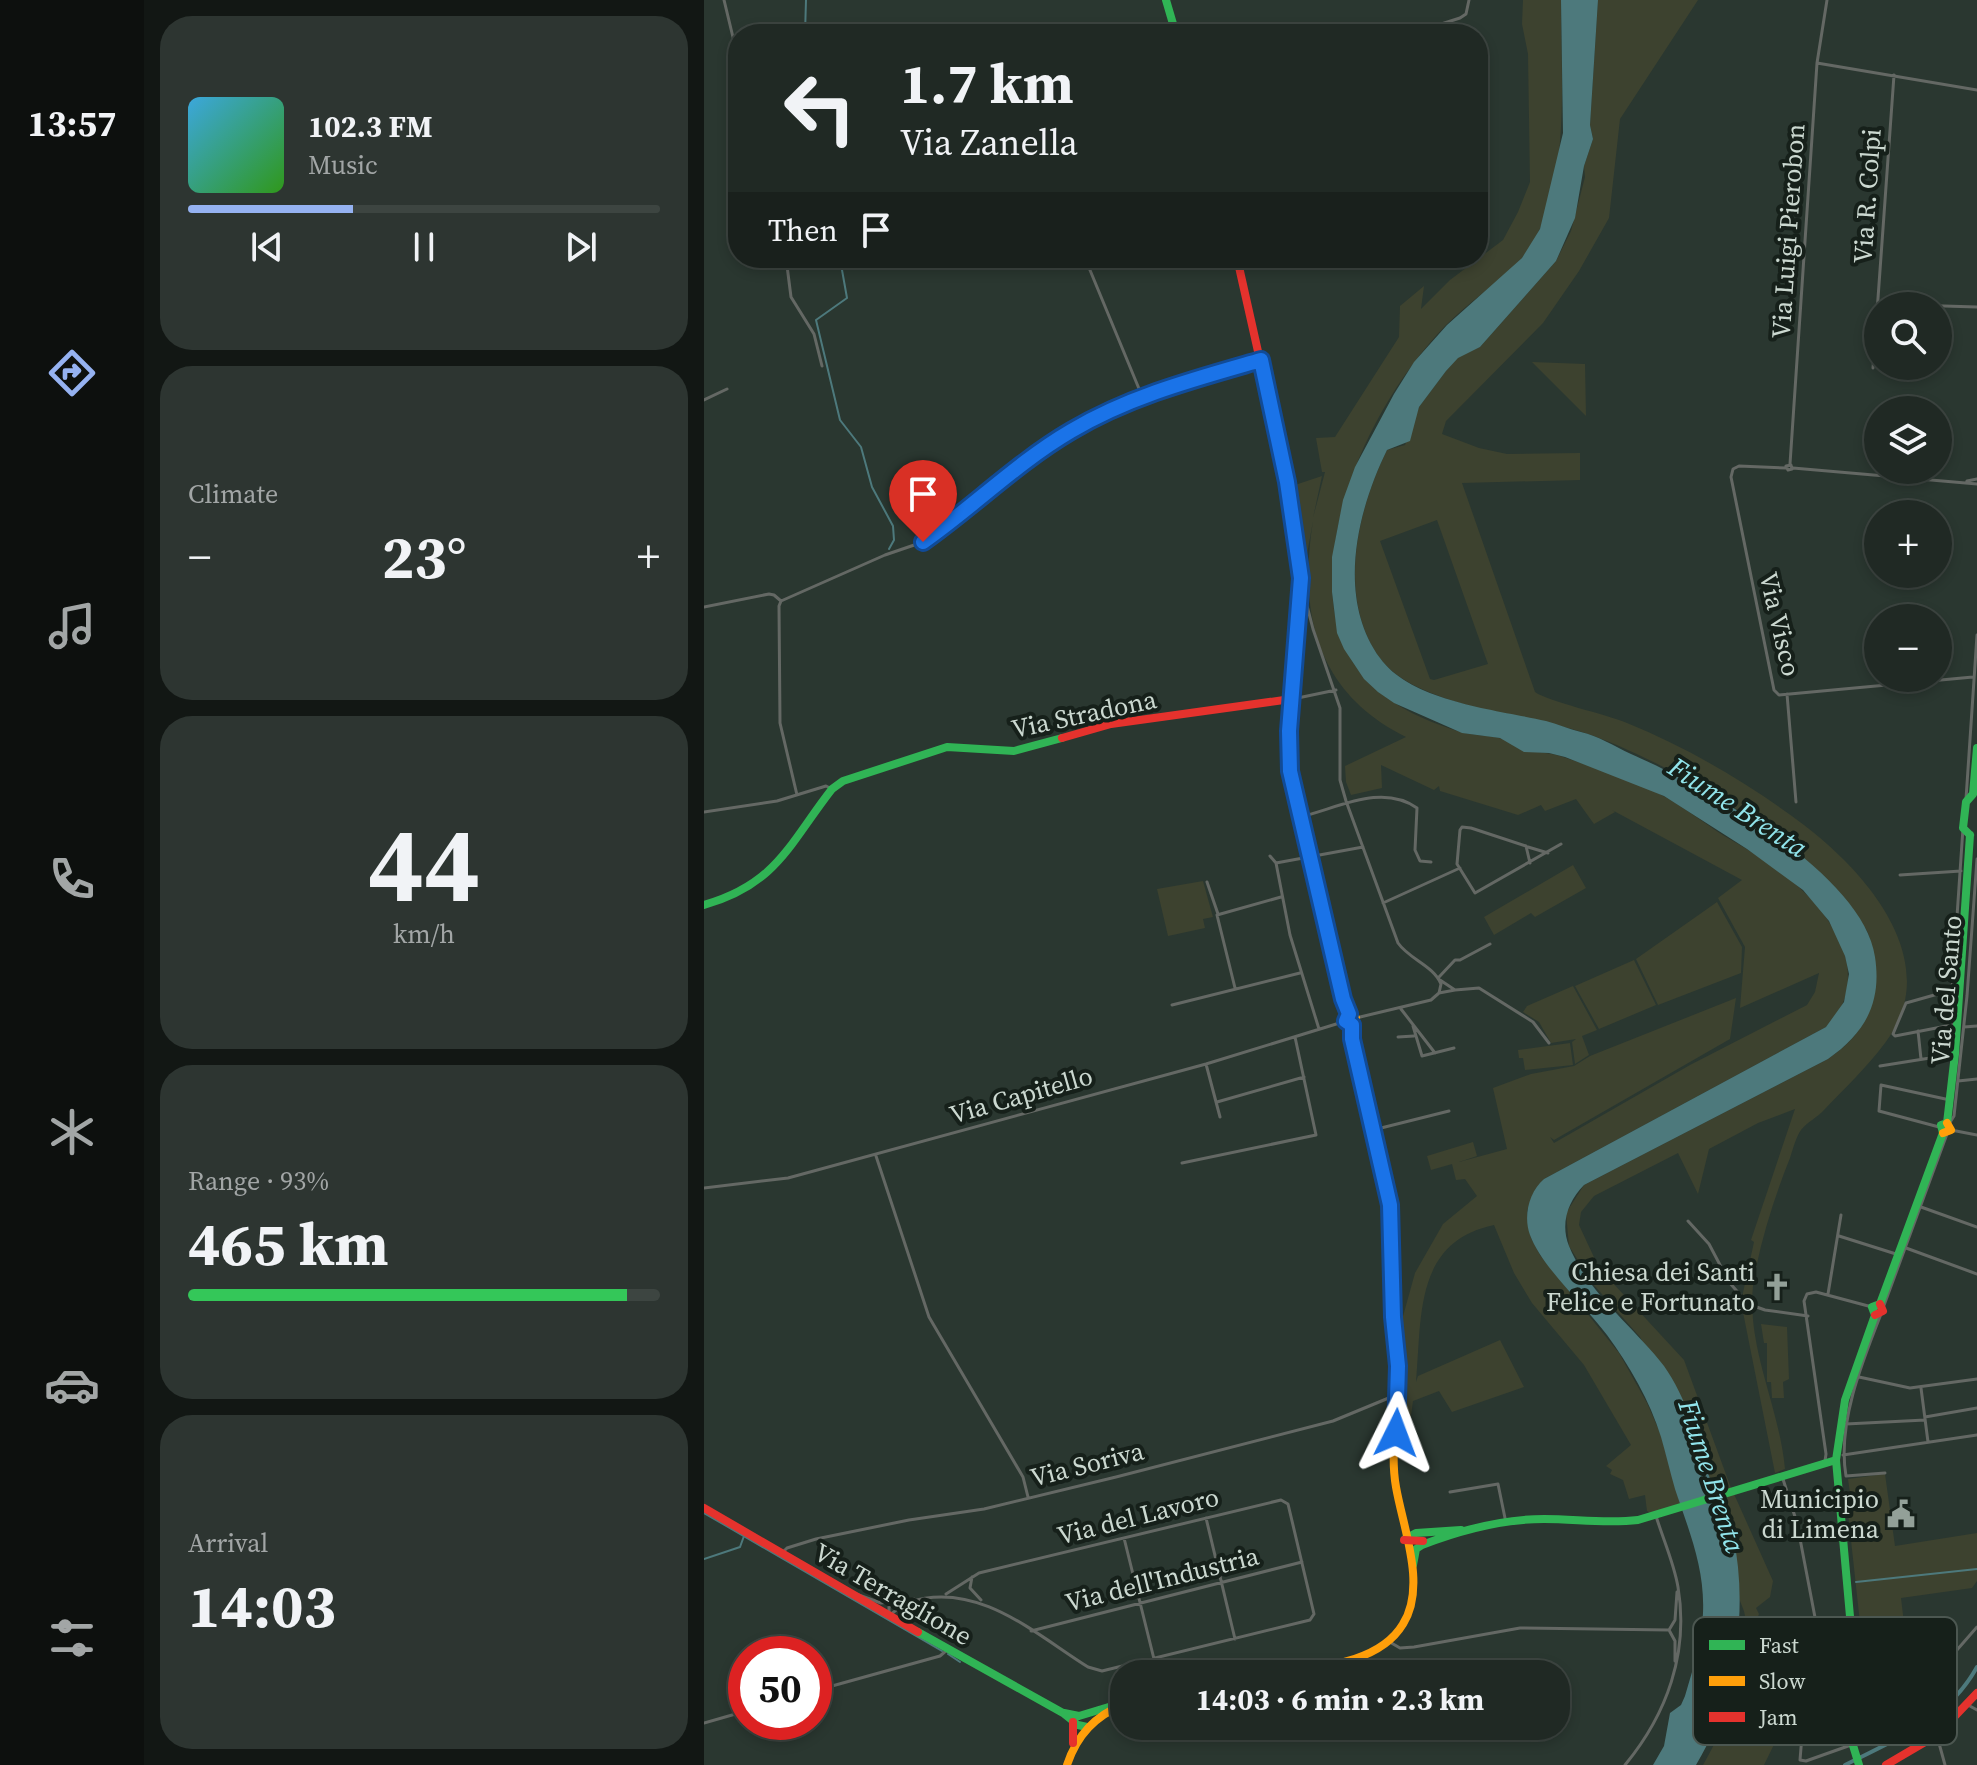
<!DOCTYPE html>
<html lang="en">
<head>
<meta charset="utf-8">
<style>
  :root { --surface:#202924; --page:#2d3531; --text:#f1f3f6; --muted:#a2a6a6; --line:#3d4541; --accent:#95b2f1 }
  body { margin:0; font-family:"Source Serif 4",serif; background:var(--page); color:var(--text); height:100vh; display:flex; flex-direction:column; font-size:30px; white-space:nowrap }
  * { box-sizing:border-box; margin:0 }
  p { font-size:26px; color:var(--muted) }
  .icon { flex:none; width:44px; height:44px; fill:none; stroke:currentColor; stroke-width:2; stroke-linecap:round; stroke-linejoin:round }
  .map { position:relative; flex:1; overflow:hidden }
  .panel { display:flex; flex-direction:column; gap:16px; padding:16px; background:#121714; width:560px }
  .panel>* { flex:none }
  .hud { position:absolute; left:24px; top:24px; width:760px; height:244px; border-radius:32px; box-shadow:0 4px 12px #0003,0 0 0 2px var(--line); background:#202924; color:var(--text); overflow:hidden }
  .buttons { position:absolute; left:1160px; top:292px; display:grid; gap:16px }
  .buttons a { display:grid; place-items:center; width:88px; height:88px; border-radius:50%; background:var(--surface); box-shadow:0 4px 12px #0003,0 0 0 2px var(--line); font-size:40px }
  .speed { position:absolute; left:24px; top:1636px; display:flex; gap:16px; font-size:40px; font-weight:700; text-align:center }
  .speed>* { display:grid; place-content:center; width:104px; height:104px; border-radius:50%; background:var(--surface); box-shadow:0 4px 12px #0003,0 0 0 2px var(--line); line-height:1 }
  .speed .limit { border:12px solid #d22; background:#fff; color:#111 }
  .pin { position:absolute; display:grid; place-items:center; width:68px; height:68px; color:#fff; margin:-82px -34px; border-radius:50% 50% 50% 0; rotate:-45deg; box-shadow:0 0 8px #0007 }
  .pin .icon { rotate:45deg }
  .me { position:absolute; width:88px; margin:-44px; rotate:3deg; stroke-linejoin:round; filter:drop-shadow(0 0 6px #0008) }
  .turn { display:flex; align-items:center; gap:28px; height:168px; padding:0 40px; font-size:36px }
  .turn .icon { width:104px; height:104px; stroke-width:2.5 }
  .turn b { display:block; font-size:56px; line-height:68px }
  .then { display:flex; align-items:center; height:76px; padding:0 40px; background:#0003; gap:16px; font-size:30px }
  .big { font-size:60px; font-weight:700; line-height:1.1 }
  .panel .tile { flex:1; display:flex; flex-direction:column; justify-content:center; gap:12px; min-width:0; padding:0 28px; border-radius:32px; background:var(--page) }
  .panel .dial { align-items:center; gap:0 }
  .dial b { font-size:104px; line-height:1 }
  .song { display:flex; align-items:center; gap:24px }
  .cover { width:96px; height:96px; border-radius:12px; background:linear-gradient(135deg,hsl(200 70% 55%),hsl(110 70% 35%)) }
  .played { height:8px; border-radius:4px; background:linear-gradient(90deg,var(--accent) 35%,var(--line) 35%) }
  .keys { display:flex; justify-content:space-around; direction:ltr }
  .heat { display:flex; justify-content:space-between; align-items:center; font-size:44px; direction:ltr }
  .charge { height:12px; border-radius:6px; background:linear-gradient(90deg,#34c759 93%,var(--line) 0) }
  .trip { position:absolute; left:406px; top:1660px; width:460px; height:80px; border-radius:32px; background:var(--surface); box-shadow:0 4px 12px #0003,0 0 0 2px var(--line); font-weight:700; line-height:80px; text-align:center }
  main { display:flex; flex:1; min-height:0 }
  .dock { display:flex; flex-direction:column; width:144px; justify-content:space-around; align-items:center; background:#0d100e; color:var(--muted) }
  .dock .icon { width:56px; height:56px }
  .dock .on { color:var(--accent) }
  .dock b { font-size:36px; color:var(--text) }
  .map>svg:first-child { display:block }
</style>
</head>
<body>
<main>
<nav class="dock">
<b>13:57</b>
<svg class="icon on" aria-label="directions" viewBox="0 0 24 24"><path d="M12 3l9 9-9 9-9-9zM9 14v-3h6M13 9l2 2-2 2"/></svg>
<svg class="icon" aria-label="music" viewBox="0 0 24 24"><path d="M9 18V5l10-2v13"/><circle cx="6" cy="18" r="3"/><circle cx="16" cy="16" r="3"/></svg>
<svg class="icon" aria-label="phone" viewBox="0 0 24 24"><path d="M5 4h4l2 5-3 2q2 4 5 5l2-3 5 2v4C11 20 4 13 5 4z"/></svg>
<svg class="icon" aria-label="climate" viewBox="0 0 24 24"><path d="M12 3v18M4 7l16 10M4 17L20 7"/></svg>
<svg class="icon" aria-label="car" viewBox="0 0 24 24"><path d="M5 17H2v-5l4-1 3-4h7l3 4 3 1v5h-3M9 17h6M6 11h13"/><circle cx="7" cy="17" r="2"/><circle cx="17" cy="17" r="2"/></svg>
<svg class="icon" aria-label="filters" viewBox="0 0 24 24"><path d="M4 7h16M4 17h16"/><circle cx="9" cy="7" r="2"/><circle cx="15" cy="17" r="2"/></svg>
</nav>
<section class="panel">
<div class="tile">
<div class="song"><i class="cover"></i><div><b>102.3 FM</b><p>Music</p></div></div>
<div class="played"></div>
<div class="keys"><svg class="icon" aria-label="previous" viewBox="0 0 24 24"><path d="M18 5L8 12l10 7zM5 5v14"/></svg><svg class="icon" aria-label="pause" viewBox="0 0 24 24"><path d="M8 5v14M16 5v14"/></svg><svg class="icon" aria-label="next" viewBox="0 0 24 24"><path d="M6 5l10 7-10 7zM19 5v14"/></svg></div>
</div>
<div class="tile"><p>Climate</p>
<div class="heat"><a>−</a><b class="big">23°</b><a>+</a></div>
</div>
<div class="tile dial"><b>44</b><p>km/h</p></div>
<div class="tile"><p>Range · 93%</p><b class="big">465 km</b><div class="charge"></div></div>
<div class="tile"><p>Arrival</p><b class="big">14:03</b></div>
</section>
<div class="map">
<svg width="1273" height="1765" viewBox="0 0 1273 1765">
  <rect width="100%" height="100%" fill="#2a3730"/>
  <path fill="#3d422f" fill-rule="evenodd" d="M819,0H857C856,77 870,194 818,258C794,283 765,302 741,326C679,391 629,489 628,581C628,668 678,708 757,732C771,736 786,735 799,739C805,741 809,746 814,748C830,753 846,752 862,758C895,769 932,781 963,798C986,811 1006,828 1029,841C1074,867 1120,899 1139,949C1149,977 1144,1007 1122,1027L840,1179L829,1194L823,1211L827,1238L836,1255L915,1353L943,1403L957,1435L976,1504L946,1513L943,1511L941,1495L925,1499L919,1480L906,1474L908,1470L902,1466L927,1445L880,1365L828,1303L810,1273L790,1225C710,1242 718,1316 712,1382L714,1376L796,1340L820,1387L748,1412L735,1391L709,1401L706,1423L699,1430L702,1366L696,1327L711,1273L739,1224L773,1196L761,1179L752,1180L748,1164L727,1170L723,1156L769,1142L773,1156L755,1162L803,1149L789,1088L827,1074L870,1066L886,1056L1032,998L1026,1039L850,1140L846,1137L850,1143L986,1065L1103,1005L1111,992L1115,973L1036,1008L1041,947L1014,898L1038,880L908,810L911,812L890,824L872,799L841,811L837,805L814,815L736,791L735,786L730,790L677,765L678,788L647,795L642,782L641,766L702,737C613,693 594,614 609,521L602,560L591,485L618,476L609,518L621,472H618L612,438L631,437L695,337L696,306L720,286L717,309L746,280L799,240L814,212L826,182L824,54L818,24Z
    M894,0H994L916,119L905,218L875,271L839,323L742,421L738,434L775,448L803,454L876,453V480L758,483L831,692C845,702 902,714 923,723C985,748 1047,785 1100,825C1163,873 1242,963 1181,1043C1163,1067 1140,1089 1120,1110C1114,1117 1103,1122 1097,1130C1092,1137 1089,1149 1086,1158C1072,1193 1060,1230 1052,1268C1036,1337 1075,1401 1081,1469L1071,1473L1037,1302L1050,1242L1047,1240L1091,1109L1054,1123L1005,1149L994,1194L974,1153L890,1196L877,1212L875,1225L895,1268L980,1360L1027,1488L1010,1493L1001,1464L936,1337L889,1284L865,1246L862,1213L880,1185L1124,1059C1166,1029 1159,1021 1163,973C1163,962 1168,946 1165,936C1164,930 1156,922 1153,916C1107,844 962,760 881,733C826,715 710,707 675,657C633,597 653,511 683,450L701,445L715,407L742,371L754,357L776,347L852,261L867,231L881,177L880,166L889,139L886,125ZM733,520L784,664L730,680L726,679L676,541Z
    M828,362L881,364L882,416Z
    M869,865L882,888L831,917L827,913L790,935L780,917Z
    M499,881L509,917L499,919L501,928L464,936L453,889Z
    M1013,902L1038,947L1037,973L954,1005L932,959Z
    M930,960L952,1005L895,1029L871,986Z
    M869,986L893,1030L878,1036L885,1055L871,1064L868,1042L872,1039L847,1043L835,1022L819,1012L823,1006Z
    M866,1043L869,1065L821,1070L819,1058H815L814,1050Z
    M1057,1324L1083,1327L1085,1379L1079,1382L1080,1398H1068L1067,1382H1063V1343H1060Z
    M1181,1474L1191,1546L1273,1533V1581L1268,1588L1197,1598L1205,1665L1161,1669L1142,1494L1146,1493L1144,1479Z
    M1030,1494L1069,1581L1066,1597L1052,1608L1055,1614L1049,1630L1052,1678L1081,1677L1079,1726L1060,1765H999C1026,1720 1035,1673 1041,1621C1042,1611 1037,1606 1035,1597C1030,1562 1031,1532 1015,1499Z"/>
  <path fill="#4d797c" d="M857,0H894L886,125L889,139L880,166L871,218L852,261L776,347L754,358L742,371L715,407L706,441L683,450C653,511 632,598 676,658C707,702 795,710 842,721C853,724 865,729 877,732C894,736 910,746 927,754C998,785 1159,873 1171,957C1178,1003 1161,1033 1124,1059L880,1185C864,1201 856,1224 865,1246C884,1293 930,1327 960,1366C982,1397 993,1437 1004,1473C1011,1495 1024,1513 1029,1535C1045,1610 1032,1700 992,1765H949L960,1746L966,1713L977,1705L981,1696C989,1669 998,1641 999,1613C1001,1568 985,1531 971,1489C966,1472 962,1454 957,1437C946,1401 925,1365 903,1335C881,1306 837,1266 826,1235C819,1216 825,1192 840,1179L1122,1027L1140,1002L1145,974L1141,956L1125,921L1099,890L1043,849L960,796L861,757L845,753L820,752L796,738L758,733L690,703L674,692L660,679L640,649L633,633L628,592V557L639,500L651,467L690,394L710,362L743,325L818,258L836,229L859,133Z"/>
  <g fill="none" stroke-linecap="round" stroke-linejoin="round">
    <path stroke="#4d797c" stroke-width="2" d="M101,34L102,0
      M140,258L138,270L143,298L112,320L136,420L157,447L168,487L189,526L190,540L185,549
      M0,1513L238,1651
      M0,1559L36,1547L40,1536
      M1152,1582L1273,1569
      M244,1654L256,1662"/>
    <path stroke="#4d797c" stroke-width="4" d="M1141,1765C1192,1739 1244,1720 1273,1667"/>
    <path stroke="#646864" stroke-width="3" d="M20,0L34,58
      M706,34L756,18L762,14L765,0
      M1113,63L1273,90
      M82,258L87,297L110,334L118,366
      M381,258L438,396
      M1174,304L1273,307
      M1169,368L1190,75
      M0,400L23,389
      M1086,464L1113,63L1123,0
      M1087,465L1088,469L1084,470L1082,466Z
      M1082,468L1035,466L1029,469L1027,477L1070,690L1075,695L1269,677
      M1089,468L1273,484
      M1263,481L1273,479
      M598,586L609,629L636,708V780L642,801L694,943C705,959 730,966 737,984L735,993L727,1000L652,1018
      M0,607L65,594L70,595L77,601
      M1083,694L1092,802
      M589,699L632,690
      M93,795L76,723L75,606L77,601L181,555L219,542L295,483L381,423L454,389L554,360
      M1262,799L1273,635
      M0,812L73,801L122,786L128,789
      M596,817C634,808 678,783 713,808L711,850L716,861L727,862
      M824,847L844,853
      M566,856L572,863L586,935L615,1029
      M572,863L659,847
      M826,863L822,846L767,828L758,827L756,830L753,864L771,893L857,844
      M1196,875L1257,871
      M503,882L514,914
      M679,903L756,868
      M735,977L751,960H756L786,944
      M736,980L751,990L775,988L829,1022L845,1043
      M531,988L513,915L577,897
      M1248,990L1259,828
      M735,993L751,990
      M468,1005L596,973
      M697,1009L731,1053
      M1253,1024L1191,1036L1189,1034L1202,1003L1248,990L1256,991
      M709,1026L718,1056L750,1048
      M1260,1027L1273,1026
      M1214,1031L1217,1059
      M694,1037L710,1036
      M502,1064L516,1117
      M1176,1066L1251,1054
      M1254,1081L1273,1079
      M513,1102L600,1077
      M1245,1124L1250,1116L1263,996L1273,859
      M1235,1127L1175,1111L1177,1085L1246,1100
      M673,1129L745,1111
      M1247,1130L1273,1135
      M172,1156L225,1317L319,1477L324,1497
      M478,1163L612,1135L591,1037
      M0,1188L84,1178L502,1064L642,1021
      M1217,1207L1273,1227
      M984,1221L1005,1244L1025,1282L1044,1304L1061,1310L1104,1316
      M1135,1236L1192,1254
      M1202,1248L1273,1274
      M1124,1294L1137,1215
      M1179,1308L1243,1134
      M1177,1314C1158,1362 1133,1424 1142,1476L1181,1473
      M1155,1377L1206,1388L1273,1379
      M1217,1388L1224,1442
      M1221,1417L1273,1408
      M1142,1424L1221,1420
      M1139,1455L1273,1435
      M1121,1461L1122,1454L1100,1301L1103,1294L1112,1292L1168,1307
      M1078,1476L1093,1523L1114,1633L1100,1711L1096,1760L1102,1761L1147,1745
      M746,1492L794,1484L802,1523
      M502,1518L531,1639
      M420,1538L450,1659
      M78,1553L83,1548L112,1539L205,1520L280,1509L412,1477L629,1421L692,1395
      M268,1577L266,1588L277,1600
      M152,1594L177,1603L210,1599
      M185,1615C193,1611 197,1604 205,1602C273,1580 330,1633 384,1667L398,1671L606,1620L610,1614L584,1504L577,1500L275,1573L242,1594
      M185,1615V1607L191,1602
      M203,1624L200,1611L206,1602
      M965,1630L971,1620L973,1592
      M965,1630L971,1641V1661
      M327,1631L598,1562
      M684,1641L696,1648L710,1647L816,1628L965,1630
      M110,1691L236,1656L243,1650
      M1264,1705L1273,1710
      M0,1723L42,1711
      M1233,1736L1241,1765
      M1149,1742L1191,1721L1273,1627
      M921,1765C963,1714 985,1653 974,1587C970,1563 959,1539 952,1516"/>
    <path stroke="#30b455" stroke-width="8" d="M462,0L472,34
      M1269,794L1273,748
      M1266,835L1259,828L1262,802L1269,794
      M0,905C73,884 85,844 128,789L139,781L243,747L310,751L358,738
      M648,1025V1039L686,1205V1219
      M1176,1304L1239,1133L1237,1125L1243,1123L1251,1054L1266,835
      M701,1539L712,1533L757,1530
      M709,1565L712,1549L718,1545C757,1530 798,1519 840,1519C872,1519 902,1524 934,1520L1132,1460
      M214,1632L359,1713L374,1725L383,1727
      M360,1713L375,1716L408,1706
      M1155,1765L1140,1716L1149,1650L1132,1460L1141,1400L1171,1315L1168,1307L1176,1304"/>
    <path stroke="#ff9f0a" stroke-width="8" d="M594,805L639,999L645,1014L652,1018L649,1024L642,1021L645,1014
      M1239,1133L1247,1130L1243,1123
      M566,1674C609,1667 674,1666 699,1624C723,1586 699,1528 692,1487C685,1448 696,1405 694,1365C692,1317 688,1268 686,1219
      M363,1765C373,1735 391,1716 420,1704"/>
    <path stroke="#e5322d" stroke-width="8" d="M533,258L582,476L597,578L585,731L586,771L594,805
      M358,738L407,724L587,699
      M1171,1315L1179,1311L1176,1304
      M0,1508L214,1632
      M700,1540L719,1541
      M369,1722V1743
      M1182,1765L1233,1735L1273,1693"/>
  </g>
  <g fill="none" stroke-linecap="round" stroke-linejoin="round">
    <defs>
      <path id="route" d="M219,542C269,507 314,462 367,431C426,396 491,379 557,360L583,482L597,578L585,731L586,771L639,999L645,1014L642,1021L648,1025V1039L686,1205L689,1317L694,1366L692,1433"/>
    </defs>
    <use href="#route" stroke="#114b97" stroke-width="20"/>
    <use href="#route" stroke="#1a73e8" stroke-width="14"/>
  </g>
  <defs>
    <symbol id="church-bare" viewBox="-9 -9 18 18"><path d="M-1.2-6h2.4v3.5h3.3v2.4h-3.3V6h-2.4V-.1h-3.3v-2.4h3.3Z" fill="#93a098" stroke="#16201a" stroke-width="2.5" paint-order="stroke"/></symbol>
    <symbol id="civic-bare" viewBox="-9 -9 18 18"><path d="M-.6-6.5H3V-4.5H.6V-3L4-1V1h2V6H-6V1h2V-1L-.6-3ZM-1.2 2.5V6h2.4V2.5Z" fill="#93a098" stroke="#16201a" stroke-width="2.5" paint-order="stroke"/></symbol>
  </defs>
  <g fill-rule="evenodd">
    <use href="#church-bare" x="1053" y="1267" width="40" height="40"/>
    <use href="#civic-bare" x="1177" y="1494" width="40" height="40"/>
  </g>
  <g text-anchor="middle" stroke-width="8" stroke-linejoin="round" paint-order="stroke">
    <g font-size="26" fill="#cbd8d0" stroke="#16201a">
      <text transform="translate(1163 196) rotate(-86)" y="9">Via R. Colpi</text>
      <text transform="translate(1084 231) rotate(-86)" y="9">Via Luigi Pierobon</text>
      <text transform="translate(1076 624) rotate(77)" y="9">Via Visco</text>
      <text transform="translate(380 714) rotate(-12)" y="9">Via Stradona</text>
      <text transform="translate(1242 990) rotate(-85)" y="9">Via del Santo</text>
      <text transform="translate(317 1095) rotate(-16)" y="9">Via Capitello</text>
      <text transform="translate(383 1464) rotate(-14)" y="9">Via Soriva</text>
      <text transform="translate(434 1516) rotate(-14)" y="9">Via del Lavoro</text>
      <text transform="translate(458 1579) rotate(-14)" y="9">Via dell'Industria</text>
      <text transform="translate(189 1594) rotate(30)" y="9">Via Terraglione</text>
    </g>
    <g font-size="26" fill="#cbd8d0" stroke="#16201a" text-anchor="end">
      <text x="1051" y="1281">Chiesa dei Santi<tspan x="1051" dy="30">Felice e Fortunato</tspan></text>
      <text x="1175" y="1508">Municipio<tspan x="1175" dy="30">di Limena</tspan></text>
    </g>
    <g font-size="28" font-style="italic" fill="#91e4eb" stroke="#16201a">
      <text transform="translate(1034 807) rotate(33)" y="10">Fiume Brenta</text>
      <text transform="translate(1008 1476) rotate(72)" y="10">Fiume Brenta</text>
    </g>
  </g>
  <rect x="989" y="1617" width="264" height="128" rx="12" fill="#16201a" stroke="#4c5751" stroke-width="2"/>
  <rect x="1005" y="1640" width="36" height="10" fill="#30b455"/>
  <rect x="1005" y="1676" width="36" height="10" fill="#ff9f0a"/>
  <rect x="1005" y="1712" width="36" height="10" fill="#e5322d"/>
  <g font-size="22" fill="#cbd8d0">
    <text x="1055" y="1653">Fast</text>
    <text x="1055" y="1689">Slow</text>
    <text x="1055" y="1725">Jam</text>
  </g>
</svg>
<div class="buttons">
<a><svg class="icon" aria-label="search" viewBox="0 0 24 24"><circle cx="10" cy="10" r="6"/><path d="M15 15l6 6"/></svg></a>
<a><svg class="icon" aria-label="layers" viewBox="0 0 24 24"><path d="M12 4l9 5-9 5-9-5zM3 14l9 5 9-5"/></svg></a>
<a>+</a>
<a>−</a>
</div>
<div class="speed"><div class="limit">50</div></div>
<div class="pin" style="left:219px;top:542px;background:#d93025"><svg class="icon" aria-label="arrive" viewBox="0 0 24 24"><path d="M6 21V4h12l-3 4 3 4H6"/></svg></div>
<svg class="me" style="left:692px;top:1433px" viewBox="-20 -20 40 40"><path d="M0-17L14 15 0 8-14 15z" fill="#1a73e8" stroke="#fff" stroke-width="4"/></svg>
<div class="trip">14:03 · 6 min · 2.3 km</div>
<div class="hud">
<div class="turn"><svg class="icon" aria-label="left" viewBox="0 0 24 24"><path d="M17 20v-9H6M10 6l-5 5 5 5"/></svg><div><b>1.7 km</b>Via Zanella</div></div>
<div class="then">Then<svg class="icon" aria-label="arrive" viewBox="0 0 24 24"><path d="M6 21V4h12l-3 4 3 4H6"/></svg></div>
</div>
</div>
</main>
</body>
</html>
